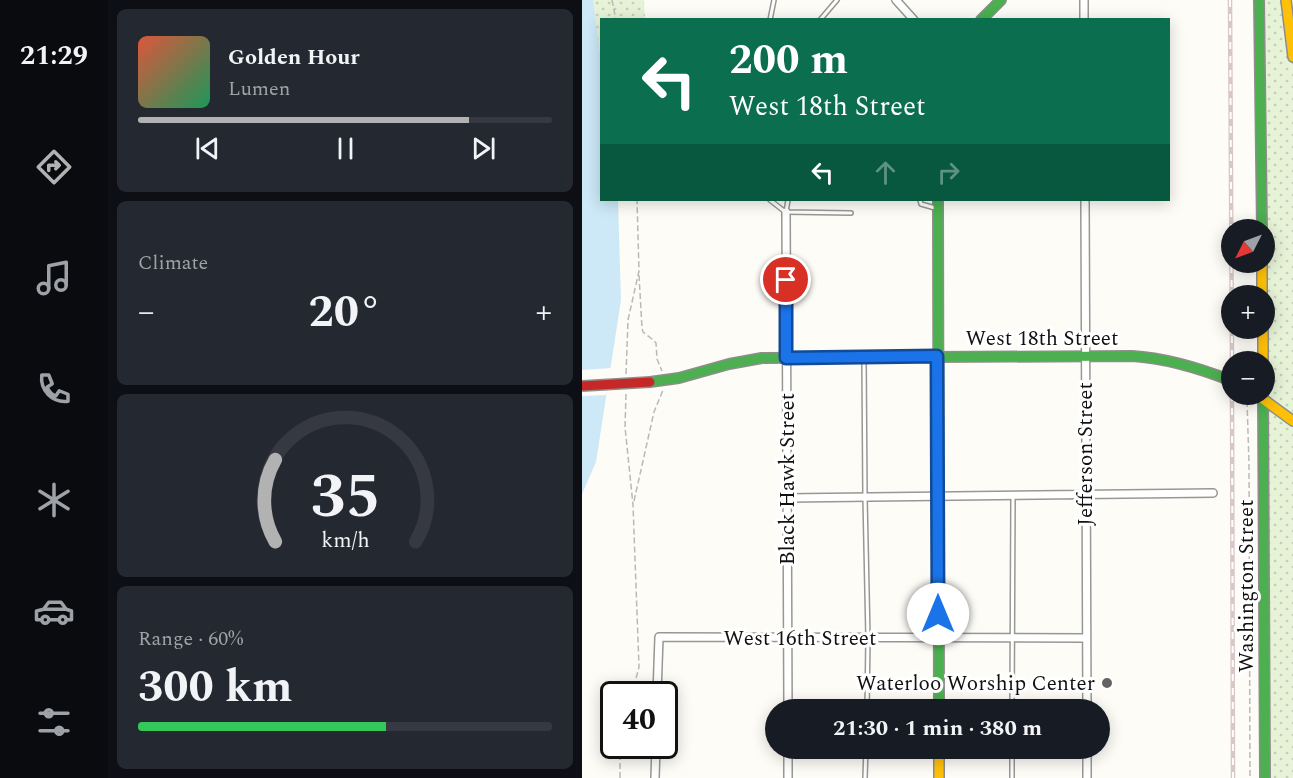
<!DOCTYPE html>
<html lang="en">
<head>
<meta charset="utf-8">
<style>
  :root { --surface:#171b24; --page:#242831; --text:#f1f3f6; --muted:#9ea1a6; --line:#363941; --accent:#b2b2b3 }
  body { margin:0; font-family:Spectral,serif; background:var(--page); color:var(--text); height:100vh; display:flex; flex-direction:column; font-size:22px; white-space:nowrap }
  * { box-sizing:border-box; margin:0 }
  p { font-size:20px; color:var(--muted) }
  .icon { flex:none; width:33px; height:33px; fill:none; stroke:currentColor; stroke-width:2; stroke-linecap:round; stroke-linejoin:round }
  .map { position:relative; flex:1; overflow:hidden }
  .side { display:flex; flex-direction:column; gap:9px; padding:9px; background:#0d0f14; width:474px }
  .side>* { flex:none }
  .top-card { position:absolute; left:18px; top:18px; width:570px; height:183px; border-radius:0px; box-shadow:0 3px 15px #0003; background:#0b6e4f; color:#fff; overflow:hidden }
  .needle { width:39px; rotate:228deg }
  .controls { position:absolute; left:639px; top:219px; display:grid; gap:12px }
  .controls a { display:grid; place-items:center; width:54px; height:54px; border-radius:50%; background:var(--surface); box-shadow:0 3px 15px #0003; font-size:30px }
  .speed { position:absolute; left:18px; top:681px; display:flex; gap:12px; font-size:30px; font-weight:700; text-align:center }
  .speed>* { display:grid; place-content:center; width:78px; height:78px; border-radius:50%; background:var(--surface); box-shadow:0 3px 15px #0003; line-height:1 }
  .speed .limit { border:3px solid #111; border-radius:9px; background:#fff; color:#111 }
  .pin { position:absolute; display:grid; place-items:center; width:51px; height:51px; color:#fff; margin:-26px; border:3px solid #fff; border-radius:50%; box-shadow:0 2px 6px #0007 }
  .me { position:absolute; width:66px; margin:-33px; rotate:0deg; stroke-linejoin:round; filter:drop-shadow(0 0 4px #0008) }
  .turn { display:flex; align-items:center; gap:21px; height:126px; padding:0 30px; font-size:27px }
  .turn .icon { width:78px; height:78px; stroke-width:2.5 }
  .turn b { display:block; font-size:42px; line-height:51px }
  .lanes { display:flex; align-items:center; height:57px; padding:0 30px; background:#0003; justify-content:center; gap:30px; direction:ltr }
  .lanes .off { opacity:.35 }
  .big { font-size:45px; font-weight:700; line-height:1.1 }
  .side .tile { flex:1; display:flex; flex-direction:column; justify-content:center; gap:9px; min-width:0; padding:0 21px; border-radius:9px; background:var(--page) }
  .side .dial { align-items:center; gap:0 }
  .dial svg { height:156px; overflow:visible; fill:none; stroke:var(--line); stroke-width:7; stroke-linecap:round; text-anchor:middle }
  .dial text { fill:var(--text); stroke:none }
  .song { display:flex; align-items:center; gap:18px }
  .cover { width:72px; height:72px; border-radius:9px; background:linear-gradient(135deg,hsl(10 70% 55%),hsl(150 70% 35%)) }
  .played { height:6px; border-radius:3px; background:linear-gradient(90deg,var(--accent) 80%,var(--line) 80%) }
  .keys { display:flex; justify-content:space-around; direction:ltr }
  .heat { display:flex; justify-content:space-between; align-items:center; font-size:33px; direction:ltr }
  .charge { height:9px; border-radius:4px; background:linear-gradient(90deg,#34c759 60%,var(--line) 0) }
  .trip { position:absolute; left:183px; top:699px; width:345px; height:60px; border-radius:30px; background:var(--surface); box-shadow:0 3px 15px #0003; font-weight:700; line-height:60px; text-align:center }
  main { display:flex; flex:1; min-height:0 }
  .menu { display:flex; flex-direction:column; width:108px; justify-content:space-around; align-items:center; background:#090b0e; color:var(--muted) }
  .menu .icon { width:42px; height:42px }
  .menu .on { color:var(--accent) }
  .menu b { font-size:27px; color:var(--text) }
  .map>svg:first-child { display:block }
</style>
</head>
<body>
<main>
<nav class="menu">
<b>21:29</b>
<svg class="icon on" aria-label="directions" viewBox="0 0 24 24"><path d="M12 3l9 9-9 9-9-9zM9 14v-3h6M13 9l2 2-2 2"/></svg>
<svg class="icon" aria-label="music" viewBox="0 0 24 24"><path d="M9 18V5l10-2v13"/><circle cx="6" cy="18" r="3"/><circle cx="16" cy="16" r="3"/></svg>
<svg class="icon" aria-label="phone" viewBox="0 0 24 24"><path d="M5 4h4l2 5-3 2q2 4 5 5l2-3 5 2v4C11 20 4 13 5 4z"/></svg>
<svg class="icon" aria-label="climate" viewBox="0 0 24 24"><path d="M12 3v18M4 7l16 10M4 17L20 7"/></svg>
<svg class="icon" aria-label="car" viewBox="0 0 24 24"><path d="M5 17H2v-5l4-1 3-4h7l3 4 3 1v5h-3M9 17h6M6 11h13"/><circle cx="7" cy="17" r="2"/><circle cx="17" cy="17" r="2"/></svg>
<svg class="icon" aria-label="filters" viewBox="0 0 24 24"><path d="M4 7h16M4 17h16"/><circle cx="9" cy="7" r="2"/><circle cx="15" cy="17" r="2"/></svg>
</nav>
<section class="side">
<div class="tile">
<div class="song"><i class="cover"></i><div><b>Golden Hour</b><p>Lumen</p></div></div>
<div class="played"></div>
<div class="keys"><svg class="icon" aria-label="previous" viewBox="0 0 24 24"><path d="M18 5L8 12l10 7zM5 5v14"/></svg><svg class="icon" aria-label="pause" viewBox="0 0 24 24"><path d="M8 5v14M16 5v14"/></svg><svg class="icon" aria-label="next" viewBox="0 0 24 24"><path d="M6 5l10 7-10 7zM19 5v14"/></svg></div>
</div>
<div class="tile"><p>Climate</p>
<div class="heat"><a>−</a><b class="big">20°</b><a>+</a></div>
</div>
<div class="tile dial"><svg viewBox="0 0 100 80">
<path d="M14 69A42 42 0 1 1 86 69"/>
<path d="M14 69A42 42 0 0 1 14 27" stroke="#b2b2b3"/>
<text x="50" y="56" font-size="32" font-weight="700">35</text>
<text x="50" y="72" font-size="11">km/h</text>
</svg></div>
<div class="tile"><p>Range · 60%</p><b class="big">300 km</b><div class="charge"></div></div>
</section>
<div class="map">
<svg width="711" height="778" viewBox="0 0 711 778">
  <defs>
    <pattern id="park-dots" width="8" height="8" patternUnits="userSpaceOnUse" patternTransform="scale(1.5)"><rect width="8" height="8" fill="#e7f3d7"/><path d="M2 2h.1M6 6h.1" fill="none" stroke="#c5cfb8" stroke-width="1.8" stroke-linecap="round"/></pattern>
  </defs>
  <rect width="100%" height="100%" fill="#fdfcf7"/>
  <path fill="url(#park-dots)" d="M4,0H62L63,19L20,20L19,140Z
    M677,0H705L711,57V778H680L682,230Z"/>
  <path fill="#cde8f7" d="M0,0H11L20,71V200H36L39,300L14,462L0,494Z"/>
  <path fill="#fdfcf7" d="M29,368L24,395L0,396V370Z"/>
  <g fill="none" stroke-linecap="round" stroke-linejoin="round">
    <defs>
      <path id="lane" d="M188,20L192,0
        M238,20L255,0
        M188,200L202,211
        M206,200L204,212L269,213
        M338,200L339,204L353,208
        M282,360L283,497L286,638L285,710
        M430,710L431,496
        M283,778L284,748
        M430,778V748"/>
      <path id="street" d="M314,0L332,20
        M502,0V20
        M503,200L505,710
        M204,212L206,710
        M205,498L631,493
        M75,694L77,637L504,638
        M206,748V778
        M505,748V778
        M73,778L74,746"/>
      <path id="fast" d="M677,0L680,230
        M399,20L419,0
        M356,200L357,710
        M68,382L97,378L147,364L180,358L550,356C585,358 617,368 650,381
        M681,394L683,778"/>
      <path id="slow" d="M704,0L711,57
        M680,262V296
        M681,328V362
        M677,396L711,421
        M357,748V778"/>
    </defs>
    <use href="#lane" stroke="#979795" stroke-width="6"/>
    <use href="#street" stroke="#979795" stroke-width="10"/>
    <use href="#fast" stroke="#8e8d8b" stroke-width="12"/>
    <use href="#slow" stroke="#8e8d8b" stroke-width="12"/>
    <path stroke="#b9b9b8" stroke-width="1.5" stroke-dasharray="6 3" stroke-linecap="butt" d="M30,0L34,20
      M57,275L60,328L61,332L70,339L74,343L75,359L80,371
      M44,374L46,320L57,271L55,200
      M44,394L43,427L51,505L57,667L50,694
      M665,401L667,463L668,778
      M52,501L72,412L81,390
      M38,778V746"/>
    <use href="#lane" stroke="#fffffe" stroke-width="3"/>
    <use href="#street" stroke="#fffffe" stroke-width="7"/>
    <use href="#fast" stroke="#4caf50" stroke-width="9"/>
    <use href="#slow" stroke="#ffc107" stroke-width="9"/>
    <defs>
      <path id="rail" d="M648,0L650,362
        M650,394L651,778"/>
    </defs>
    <use href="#rail" stroke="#d9c6c7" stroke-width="4.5"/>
    <use href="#rail" stroke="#fff" stroke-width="2" stroke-dasharray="7" stroke-linecap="butt"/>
    <defs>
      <path id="jam-bridge" d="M0,386L68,382"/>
    </defs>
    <use href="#jam-bridge" stroke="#8e8d8b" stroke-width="12" stroke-linecap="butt"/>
    <use href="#jam-bridge" stroke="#c62828" stroke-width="9"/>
  </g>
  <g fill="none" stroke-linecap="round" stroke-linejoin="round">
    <defs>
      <path id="route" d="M204,280V358L355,356L356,614"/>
    </defs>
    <use href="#route" stroke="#114b97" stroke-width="15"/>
    <use href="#route" stroke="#1a73e8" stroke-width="10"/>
  </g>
  <circle fill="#646362" stroke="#fff" stroke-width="2" cx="525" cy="683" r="6"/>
  <g text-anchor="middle" stroke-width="6" stroke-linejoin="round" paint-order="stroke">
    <g font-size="21" fill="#111" stroke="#fff">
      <text x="460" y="345">West 18th Street</text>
      <text transform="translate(503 454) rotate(-90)" y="7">Jefferson Street</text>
      <text transform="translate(205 479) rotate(-90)" y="7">Black Hawk Street</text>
      <text transform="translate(664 586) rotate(-90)" y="7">Washington Street</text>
      <text x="218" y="645">West 16th Street</text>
    </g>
    <g font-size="21" fill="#111" stroke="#fff" text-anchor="end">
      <text x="513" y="690">Waterloo Worship Center</text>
    </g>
  </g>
</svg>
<div class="controls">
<a><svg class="needle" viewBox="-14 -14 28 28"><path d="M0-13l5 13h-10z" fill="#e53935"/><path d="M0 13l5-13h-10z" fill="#9ea1a6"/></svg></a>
<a>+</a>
<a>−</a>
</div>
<div class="speed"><div class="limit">40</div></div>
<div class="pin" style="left:204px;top:280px;background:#d93025"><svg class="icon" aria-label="arrive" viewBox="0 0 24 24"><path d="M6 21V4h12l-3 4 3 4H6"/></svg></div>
<svg class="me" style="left:356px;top:614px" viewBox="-20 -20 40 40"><circle r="19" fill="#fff"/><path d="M0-13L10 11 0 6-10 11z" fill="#1a73e8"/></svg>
<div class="trip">21:30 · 1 min · 380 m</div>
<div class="top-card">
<div class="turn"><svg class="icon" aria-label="left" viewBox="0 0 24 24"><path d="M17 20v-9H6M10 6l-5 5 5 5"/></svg><div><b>200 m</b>West 18th Street</div></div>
<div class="lanes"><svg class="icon" aria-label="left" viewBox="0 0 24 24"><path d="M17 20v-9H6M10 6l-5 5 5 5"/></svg><svg class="icon off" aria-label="ahead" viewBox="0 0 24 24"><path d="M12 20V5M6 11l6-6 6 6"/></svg><svg class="icon off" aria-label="right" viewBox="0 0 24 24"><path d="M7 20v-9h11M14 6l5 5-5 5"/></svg></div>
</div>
</div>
</main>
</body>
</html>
